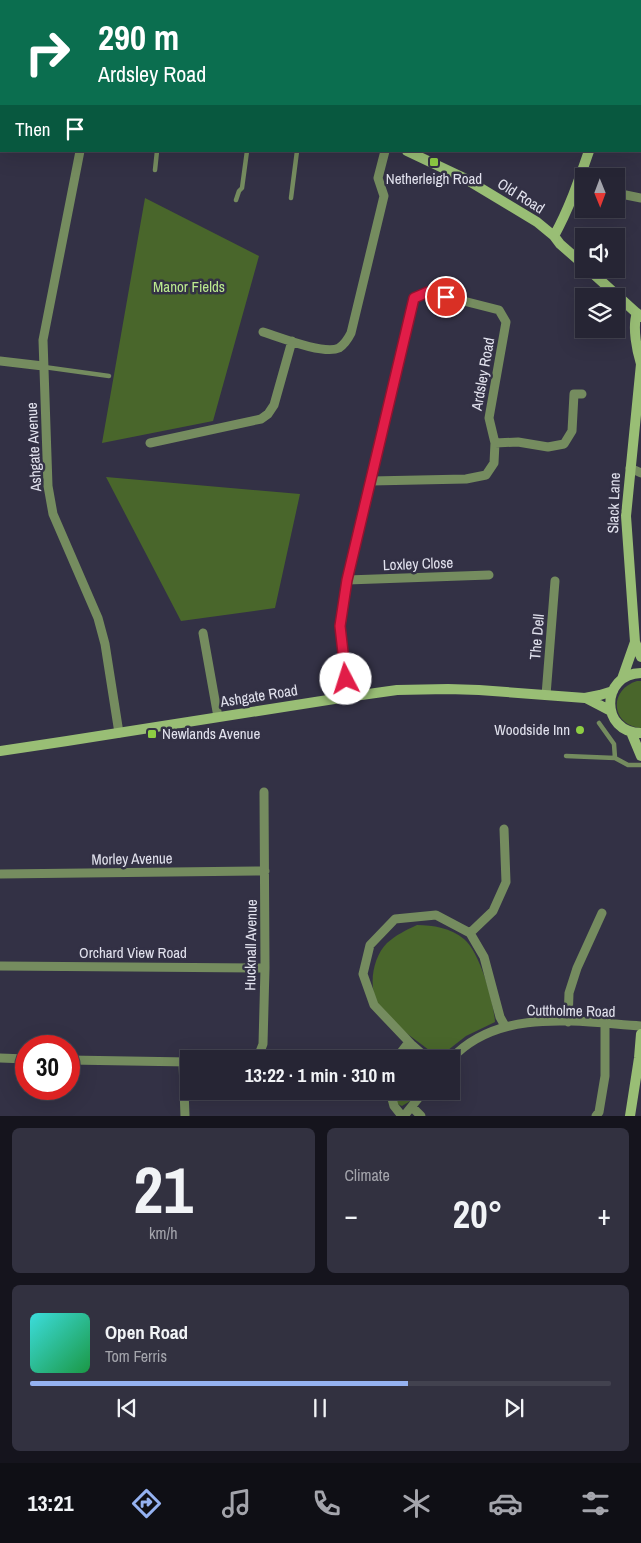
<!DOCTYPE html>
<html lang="en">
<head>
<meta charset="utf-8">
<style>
  :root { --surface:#262534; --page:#323140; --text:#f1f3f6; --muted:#a4a5ac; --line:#42424f; --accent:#95b2f1 }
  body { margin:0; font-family:"Archivo Narrow",sans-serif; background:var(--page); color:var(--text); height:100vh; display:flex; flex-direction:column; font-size:19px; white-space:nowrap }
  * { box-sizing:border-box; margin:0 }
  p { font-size:16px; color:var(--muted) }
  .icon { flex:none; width:28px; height:28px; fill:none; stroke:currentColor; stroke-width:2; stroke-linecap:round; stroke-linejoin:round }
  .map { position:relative; height:1116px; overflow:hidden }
  .details { display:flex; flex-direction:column; gap:12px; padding:12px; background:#15141d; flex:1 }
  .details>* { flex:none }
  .guide { position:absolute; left:0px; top:0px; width:641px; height:152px; box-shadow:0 5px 20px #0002,0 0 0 1px var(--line); background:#0b6e4f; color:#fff; overflow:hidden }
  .needle { width:32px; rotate:179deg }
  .controls { position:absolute; left:575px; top:168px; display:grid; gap:10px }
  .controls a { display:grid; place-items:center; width:50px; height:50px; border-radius:0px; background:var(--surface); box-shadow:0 5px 20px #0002,0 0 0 1px var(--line); font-size:25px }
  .speed { position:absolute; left:15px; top:1035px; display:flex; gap:10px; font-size:25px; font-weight:700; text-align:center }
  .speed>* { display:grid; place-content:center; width:65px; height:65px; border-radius:50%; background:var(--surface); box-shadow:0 5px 20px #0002,0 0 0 1px var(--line); line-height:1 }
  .speed .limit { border:8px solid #d22; background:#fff; color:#111 }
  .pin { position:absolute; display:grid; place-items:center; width:42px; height:42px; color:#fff; margin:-21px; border:2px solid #fff; border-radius:50%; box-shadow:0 1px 5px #0007 }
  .me { position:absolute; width:55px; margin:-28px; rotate:355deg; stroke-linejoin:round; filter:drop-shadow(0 0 4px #0008) }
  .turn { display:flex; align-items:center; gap:18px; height:105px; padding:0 15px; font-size:22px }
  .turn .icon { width:65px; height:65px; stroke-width:2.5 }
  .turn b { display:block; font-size:35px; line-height:42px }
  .then { display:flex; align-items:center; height:48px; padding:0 15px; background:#0003; gap:10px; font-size:19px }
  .big { font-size:38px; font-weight:700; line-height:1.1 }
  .details .widget { flex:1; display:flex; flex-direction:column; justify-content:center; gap:8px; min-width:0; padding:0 18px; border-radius:8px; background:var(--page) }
  .details .dial { align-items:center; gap:0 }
  .dial b { font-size:65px; line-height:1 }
  .song { display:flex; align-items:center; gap:15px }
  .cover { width:60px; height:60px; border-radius:8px; background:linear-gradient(135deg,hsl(180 70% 55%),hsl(140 70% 35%)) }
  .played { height:5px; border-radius:2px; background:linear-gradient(90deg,var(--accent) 65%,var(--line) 65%) }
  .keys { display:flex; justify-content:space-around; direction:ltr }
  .heat { display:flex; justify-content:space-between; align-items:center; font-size:28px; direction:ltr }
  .details .tiles { flex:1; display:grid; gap:12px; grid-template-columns:1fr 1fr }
  .widget:last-child { grid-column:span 2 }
  .trip { position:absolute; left:180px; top:1050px; width:280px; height:50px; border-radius:0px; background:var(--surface); box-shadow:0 5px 20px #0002,0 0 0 1px var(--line); font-weight:700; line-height:50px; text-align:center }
  .tabs { display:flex; height:80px; justify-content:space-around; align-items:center; background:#0f0f15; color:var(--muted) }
  .tabs .icon { width:35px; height:35px }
  .tabs .current { color:var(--accent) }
  .tabs b { font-size:22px; color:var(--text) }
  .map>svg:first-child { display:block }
</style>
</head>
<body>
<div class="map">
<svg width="641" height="1116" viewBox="0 0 641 1116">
  <rect width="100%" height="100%" fill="#333145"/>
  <path fill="#49662b" d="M145,198L259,256L213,421L102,443Z
    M106,477L300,494L275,608L181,621Z
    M637,681H641V728C611,725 608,690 637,681Z
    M417,925C433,925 451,928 464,939C480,952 494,1003 495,1022L466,1036L443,1054H437L429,1050C413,1038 395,1026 382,1010C367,993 371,959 387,943C396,935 406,930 417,925Z
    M394,1091H420L412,1100L402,1106C395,1104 395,1097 394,1091Z"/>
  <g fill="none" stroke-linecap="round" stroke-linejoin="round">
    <path stroke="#758c5f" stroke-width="4.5" d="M155,170L157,151
      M291,198L297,151
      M236,200L239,191L242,188L247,151
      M44,367L109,376
      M566,756L615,758L614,744L599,723
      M615,758L628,765H641"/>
    <path stroke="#758c5f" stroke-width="9" d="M640,49H641
      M640,110H641
      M80,151L43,340L48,486L53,514L98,618L105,644L119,733
      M616,193L641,198
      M263,332C279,337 324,355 339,348C345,344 348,339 351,333L384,196L378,178L385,151
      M0,361L43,366
      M150,443L261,419L268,414L274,405L292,341
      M495,443L518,442L548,447L564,444L572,431L574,394H582
      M630,468L641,473
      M347,580L489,575
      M203,633L218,717
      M546,695L555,581
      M347,697L341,626L347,580L414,298L428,292L499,310L506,322L489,418L495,443L494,463L486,475L466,479L371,481
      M0,874L265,871
      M470,933L493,911L506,882L504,829
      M0,966L265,968
      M568,1022L569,993L577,968L602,913
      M0,1058L26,1059
      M255,1059L258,1057L263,1044L265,968L264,792
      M396,1059L409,1042
      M428,1059L411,1044L374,1005L363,974L370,945L395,919L436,915L470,933L484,957L500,1017L505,1026
      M451,1059C499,1007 578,1022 641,1026
      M69,1060L189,1062
      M183,1062L185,1116
      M390,1091L394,1106L402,1116
      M412,1107L421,1116
      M404,1116L424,1091
      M596,1116L599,1112L605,1076V1024"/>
    <path stroke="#99be75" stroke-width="10" d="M637,1L638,0
      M0,87H1
      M407,151L464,178L537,222L554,236L560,244L584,265
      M554,236C569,209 579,180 589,151
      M588,269L641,317
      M637,313C632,327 637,351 641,364L626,516L635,642L641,657
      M641,673C600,674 600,733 641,733
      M622,679L635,642
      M586,698L611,711
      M631,732L641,756
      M0,751L67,741L347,697L397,690L448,689L479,690L585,698L600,695L613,691
      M630,1116L639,1058L641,1034"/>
  </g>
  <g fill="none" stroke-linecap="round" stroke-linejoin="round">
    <defs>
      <path id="route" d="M346,679L340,626L347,580L414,298L428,292L446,297"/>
    </defs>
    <use href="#route" stroke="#92132f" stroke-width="12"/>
    <use href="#route" stroke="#e11d48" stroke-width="9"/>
  </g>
  <g fill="#8ece43" stroke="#333145" stroke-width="2">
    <rect x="429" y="157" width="10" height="10" rx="2.5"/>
    <circle cx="580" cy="730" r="5"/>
    <rect x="147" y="729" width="10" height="10" rx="2.5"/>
  </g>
  <g text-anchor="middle" stroke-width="5" stroke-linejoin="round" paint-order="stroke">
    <g font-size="15" fill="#e2e2ee" stroke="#333145">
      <text x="434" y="184">Netherleigh Road</text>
      <text x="570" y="735" text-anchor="end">Woodside Inn</text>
      <text x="162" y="739" text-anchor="start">Newlands Avenue</text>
    </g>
    <g font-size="15" fill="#e2e2ee" stroke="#333145">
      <text transform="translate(521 196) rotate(32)" y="5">Old Road</text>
      <text transform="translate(483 374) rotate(-80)" y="5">Ardsley Road</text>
      <text transform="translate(34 447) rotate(-93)" y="5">Ashgate Avenue</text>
      <text transform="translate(614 503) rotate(-88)" y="5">Slack Lane</text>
      <text transform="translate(418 564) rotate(-2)" y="5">Loxley Close</text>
      <text transform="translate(537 637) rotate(-85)" y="5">The Dell</text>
      <text transform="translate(259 696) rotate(-9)" y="5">Ashgate Road</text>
      <text transform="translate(132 859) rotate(-1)" y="5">Morley Avenue</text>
      <text transform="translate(251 945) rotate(-89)" y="5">Hucknall Avenue</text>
      <text x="133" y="958">Orchard View Road</text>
      <text transform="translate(571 1011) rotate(1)" y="5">Cuttholme Road</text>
    </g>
    <g font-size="15" fill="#bbea8f" stroke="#333145">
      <text x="189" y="292">Manor Fields</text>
    </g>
  </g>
</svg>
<div class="controls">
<a><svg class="needle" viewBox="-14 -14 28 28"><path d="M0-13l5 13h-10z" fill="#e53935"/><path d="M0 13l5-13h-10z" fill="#a4a5ac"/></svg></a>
<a><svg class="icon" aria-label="sound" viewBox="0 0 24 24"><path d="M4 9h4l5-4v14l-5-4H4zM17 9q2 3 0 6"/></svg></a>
<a><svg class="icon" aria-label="layers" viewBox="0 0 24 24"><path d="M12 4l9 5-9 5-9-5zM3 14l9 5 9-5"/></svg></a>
</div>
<div class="speed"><div class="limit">30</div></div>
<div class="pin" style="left:446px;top:297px;background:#d93025"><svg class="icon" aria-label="arrive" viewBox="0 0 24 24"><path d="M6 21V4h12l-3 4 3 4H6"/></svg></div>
<svg class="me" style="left:346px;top:679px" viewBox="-20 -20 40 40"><circle r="19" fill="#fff"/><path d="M0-13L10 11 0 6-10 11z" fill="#e11d48"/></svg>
<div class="trip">13:22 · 1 min · 310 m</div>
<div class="guide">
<div class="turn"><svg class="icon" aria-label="right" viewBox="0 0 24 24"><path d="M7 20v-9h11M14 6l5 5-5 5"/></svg><div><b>290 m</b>Ardsley Road</div></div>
<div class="then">Then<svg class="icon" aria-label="arrive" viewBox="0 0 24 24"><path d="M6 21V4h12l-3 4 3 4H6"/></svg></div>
</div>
</div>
<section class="details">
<div class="tiles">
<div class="widget dial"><b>21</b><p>km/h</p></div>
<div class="widget"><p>Climate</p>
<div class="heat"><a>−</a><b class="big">20°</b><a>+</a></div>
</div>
<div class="widget">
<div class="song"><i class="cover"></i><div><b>Open Road</b><p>Tom Ferris</p></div></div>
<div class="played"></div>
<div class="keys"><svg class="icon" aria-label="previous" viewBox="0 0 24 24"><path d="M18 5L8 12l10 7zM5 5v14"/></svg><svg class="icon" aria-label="pause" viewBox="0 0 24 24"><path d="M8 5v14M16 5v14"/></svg><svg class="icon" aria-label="next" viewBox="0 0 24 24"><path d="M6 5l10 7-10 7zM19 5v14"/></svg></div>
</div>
</div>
</section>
<nav class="tabs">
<b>13:21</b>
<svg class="icon current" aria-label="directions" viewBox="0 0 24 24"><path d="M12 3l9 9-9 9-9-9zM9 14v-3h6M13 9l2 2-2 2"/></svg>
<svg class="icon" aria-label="music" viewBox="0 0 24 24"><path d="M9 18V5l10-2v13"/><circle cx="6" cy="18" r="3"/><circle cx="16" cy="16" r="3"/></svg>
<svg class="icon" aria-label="phone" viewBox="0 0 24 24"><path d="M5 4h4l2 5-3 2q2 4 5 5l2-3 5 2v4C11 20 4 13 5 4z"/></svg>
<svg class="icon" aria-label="climate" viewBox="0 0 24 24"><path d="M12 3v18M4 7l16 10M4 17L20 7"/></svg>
<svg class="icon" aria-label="car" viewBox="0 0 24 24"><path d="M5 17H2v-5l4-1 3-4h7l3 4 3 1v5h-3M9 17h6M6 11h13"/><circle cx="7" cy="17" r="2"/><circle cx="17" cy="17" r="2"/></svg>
<svg class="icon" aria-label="filters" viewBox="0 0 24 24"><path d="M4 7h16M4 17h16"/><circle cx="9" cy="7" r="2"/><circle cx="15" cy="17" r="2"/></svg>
</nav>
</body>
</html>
